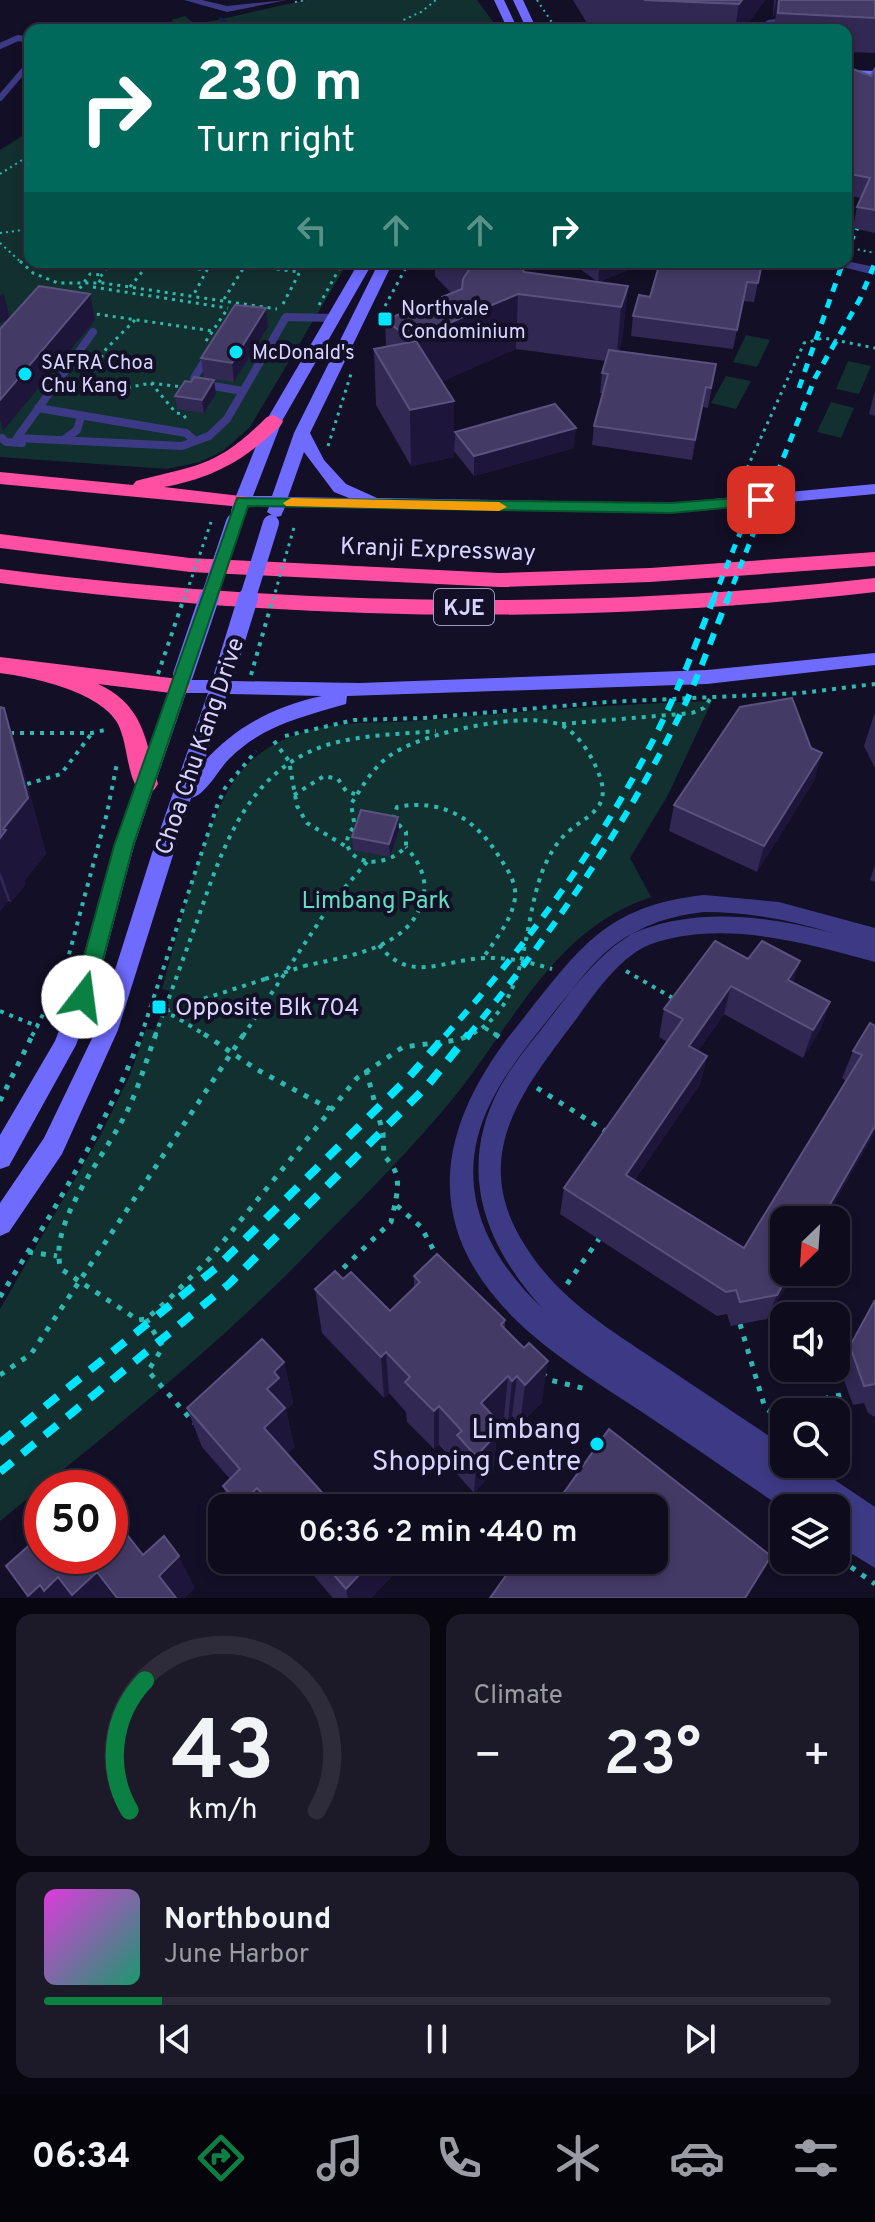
<!DOCTYPE html>
<html lang="en">
<head>
<meta charset="utf-8">
<style>
  :root { --surface:#0e0b1c; --page:#1c1929; --text:#f1f3f6; --muted:#9b9ba3; --line:#2e2b3b; --accent:#0b8043 }
  body { margin:0; font-family:Overpass,sans-serif; background:var(--page); color:var(--text); height:100vh; display:flex; flex-direction:column; font-size:30px; white-space:nowrap }
  * { box-sizing:border-box; margin:0 }
  p { font-size:26px; color:var(--muted) }
  .icon { flex:none; width:44px; height:44px; fill:none; stroke:currentColor; stroke-width:2; stroke-linecap:round; stroke-linejoin:round }
  .map { position:relative; height:1598px; overflow:hidden }
  .panel { display:flex; flex-direction:column; gap:16px; padding:16px; background:#08060f; flex:1 }
  .panel>* { flex:none }
  .hud { position:absolute; left:24px; top:24px; width:828px; height:244px; border-radius:16px; box-shadow:0 4px 12px #0003,0 0 0 2px var(--line); background:#00695c; color:#fff; overflow:hidden }
  .needle { width:52px; rotate:205deg }
  .fabs { position:absolute; left:770px; top:1206px; display:grid; gap:16px }
  .fabs a { display:grid; place-items:center; width:80px; height:80px; border-radius:16px; background:var(--surface); box-shadow:0 4px 12px #0003,0 0 0 2px var(--line); font-size:40px }
  .speed { position:absolute; left:24px; top:1470px; display:flex; gap:16px; font-size:40px; font-weight:700; text-align:center }
  .speed>* { display:grid; place-content:center; width:104px; height:104px; border-radius:50%; background:var(--surface); box-shadow:0 4px 12px #0003,0 0 0 2px var(--line); line-height:1 }
  .speed .limit { border:12px solid #d22; background:#fff; color:#111 }
  .pin { position:absolute; display:grid; place-items:center; width:68px; height:68px; color:#fff; margin:-34px; border-radius:16px; box-shadow:0 4px 12px #0006 }
  .me { position:absolute; width:88px; margin:-44px; rotate:15deg; stroke-linejoin:round; filter:drop-shadow(0 0 6px #0008) }
  .turn { display:flex; align-items:center; gap:28px; height:168px; padding:0 40px; font-size:36px }
  .turn .icon { width:104px; height:104px; stroke-width:2.5 }
  .turn b { display:block; font-size:56px; line-height:68px }
  .lanes { display:flex; align-items:center; height:76px; padding:0 40px; background:#0003; justify-content:center; gap:40px; direction:ltr }
  .lanes .off { opacity:.35 }
  .big { font-size:60px; font-weight:600; line-height:1.1 }
  .panel .tile { flex:1; display:flex; flex-direction:column; justify-content:center; gap:12px; min-width:0; padding:0 28px; border-radius:16px; background:var(--page) }
  .panel .dial { align-items:center; gap:0 }
  .dial svg { height:208px; overflow:visible; fill:none; stroke:var(--line); stroke-width:7; stroke-linecap:round; text-anchor:middle }
  .dial text { fill:var(--text); stroke:none }
  .song { display:flex; align-items:center; gap:24px }
  .cover { width:96px; height:96px; border-radius:12px; background:linear-gradient(135deg,hsl(300 70% 55%),hsl(160 70% 35%)) }
  .played { height:8px; border-radius:4px; background:linear-gradient(90deg,var(--accent) 15%,var(--line) 15%) }
  .keys { display:flex; justify-content:space-around; direction:ltr }
  .heat { display:flex; justify-content:space-between; align-items:center; font-size:44px; direction:ltr }
  .panel .tiles { flex:1; display:grid; gap:16px; grid-template-columns:1fr 1fr }
  .tile:last-child { grid-column:span 2 }
  .trip { position:absolute; left:208px; top:1494px; width:460px; height:80px; border-radius:16px; background:var(--surface); box-shadow:0 4px 12px #0003,0 0 0 2px var(--line); font-weight:600; line-height:80px; text-align:center }
  .tabs { display:flex; height:128px; justify-content:space-around; align-items:center; background:#06040b; color:var(--muted) }
  .tabs .icon { width:56px; height:56px }
  .tabs .current { color:var(--accent) }
  .tabs b { font-size:36px; color:var(--text) }
  .map>svg:first-child { display:block }
</style>
</head>
<body>
<div class="map">
<svg width="875" height="1598" viewBox="0 0 875 1598">
  <rect width="100%" height="100%" fill="#130f26"/>
  <path fill="#12302f" d="M306,0H477L499,30H172L177,25L171,20L185,16L195,24L203,23Z
    M30,131V262H348L250,427L223,451L200,462L167,469L0,457V150Z
    M746,335L770,340L757,367L733,362Z
    M848,361L871,366L859,394L836,389Z
    M726,376L751,381L736,409L711,403Z
    M831,402L854,408L841,438L817,432Z
    M712,701L668,795L630,858L651,897C556,929 517,1017 459,1091C412,1150 355,1205 302,1259C209,1354 103,1437 0,1521V1309L101,1134L130,1075L146,1029L155,1030L170,991L162,989C179,932 206,808 244,768C264,746 290,735 318,728C354,720 390,724 427,720C522,711 617,704 712,701Z"/>
  <g fill="none" stroke-linecap="round" stroke-linejoin="round">
    <path stroke="#0c2248" stroke-width="4" d="M221,19L236,30
      M453,30L458,26L482,24"/>
    <path stroke="#2fb8b0" stroke-width="2" stroke-dasharray="2 4" stroke-linecap="butt" d="M537,0L557,30
      M295,2L306,0
      M399,30L401,21L421,12L436,0
      M0,174L30,155
      M0,233L30,229
      M0,243L22,263
      M846,247L875,253
      M802,262L806,263"/>
    <path stroke="#2fb8b0" stroke-width="3" stroke-dasharray="3 5" stroke-linecap="butt" d="M20,261L33,273L58,283H103L277,309
      M93,262L107,267
      M802,262L814,264
      M245,265L299,272
      M101,282L98,280L111,262
      M93,287L228,308
      M130,287L149,263L207,270L194,294
      M75,295L90,274L101,275
      M224,299L246,264
      M283,304L305,262
      M319,305L343,262
      M385,306L409,262
      M89,313L213,331
      M135,320L106,349L86,385L96,394L151,383L183,387
      M206,341L228,308
      M151,383L176,413L183,414L187,420
      M328,446L351,374
      M755,484L743,477L804,343L824,338L875,348"/>
    <path stroke="#2fb8b0" stroke-width="4" stroke-dasharray="4 6" stroke-linecap="butt" d="M562,724L692,713L704,708L710,699
      M0,733H92L109,729
      M285,736L354,720L424,718L607,702L801,693L875,684
      M274,741L289,761L297,806L307,823L347,847
      M27,784L61,774L92,733
      M294,795L324,776L338,779L346,791L355,794
      M371,816L393,819L406,832V847C366,885 317,840 371,816Z
      M393,819L397,807C443,798 476,819 500,858C507,869 517,883 515,898C512,920 495,940 483,958
      M354,822L351,804C362,787 372,769 388,757C418,733 529,709 563,726C581,736 595,761 601,780C609,809 588,815 569,831C558,840 551,852 545,865C520,922 533,1003 469,1036
      M379,945C409,984 443,960 484,958C507,957 530,962 552,969
      M304,966C347,956 411,949 423,898C428,878 419,862 406,847
      M626,971L676,1000
      M152,1009L174,1016L207,1036
      M0,1011L39,1027
      M166,1011L265,979
      M485,1028L498,1036
      M32,1036L64,973L107,813L117,763
      M141,1036L217,806L225,788L256,751
      M155,1036C169,998 183,959 197,921C220,856 242,783 309,752C347,734 395,735 436,731
      M243,1036L333,901L367,862"/>
    <path stroke="#2fb8b0" stroke-width="5" stroke-dasharray="5 8" stroke-linecap="butt" d="M156,1034C147,1058 140,1083 130,1105C111,1149 46,1222 61,1269L138,1320L146,1319L167,1301L209,1259L357,1078L403,1047L458,1040L473,1034
      M204,1034L256,1069L330,1109
      M495,1034L499,1037
      M366,1070L383,1133L384,1156C400,1171 399,1184 395,1204L421,1227L438,1258
      M537,1088L607,1132
      M0,1101L33,1034
      M28,1252L57,1256
      M334,1277L391,1222L395,1204
      M567,1284L599,1239
      M0,1297C53,1212 105,1128 142,1034
      M146,1319L163,1347L148,1371L194,1423
      M740,1324L765,1408L784,1420
      M542,1373L550,1380L586,1389
      M0,1375L31,1354L244,1034
      M789,1412L792,1406L849,1393
      M851,1567L875,1584"/>
    <path stroke="#3d3a85" stroke-width="6" d="M0,46L18,38L30,40
      M0,98L30,63"/>
    <path stroke="#3d3a85" stroke-width="8" d="M93,332L17,438L182,446L209,436L227,419L286,317L335,318
      M209,354L194,378L195,383L243,391
      M38,408L186,433L194,440
      M2,438L6,442L22,443
      M65,439L77,430L81,417"/>
    <path fill="#3d3a85" fill-rule="evenodd" d="M184,0H202L227,6L287,0L227,12Z
      M800,16L804,17V21L754,30L768,20Z
      M846,261L875,267V275L822,262Z
      M704,895L779,902L875,928V962C804,943 727,920 654,943C621,954 596,992 577,1018C523,1090 467,1156 526,1247C559,1300 612,1331 663,1365C703,1392 744,1419 784,1446V1464H811L875,1507V1568L836,1544V1508H827L819,1502L821,1508L784,1509C736,1476 688,1443 639,1410C602,1386 564,1362 530,1333C416,1233 433,1128 522,1020C580,948 605,906 704,895ZM704,912C749,912 791,920 833,933C771,917 703,907 641,930C603,944 578,983 554,1013C536,1037 515,1060 500,1087C456,1169 484,1244 543,1309C483,1252 451,1181 491,1102C506,1071 529,1044 550,1017C598,958 624,921 704,912Z"/>
    <path fill="#6f6bff" fill-rule="evenodd" d="M494,0H504L518,30H508Z
      M513,0H523L537,30H527Z
      M846,70L875,71V77L846,76Z
      M359,262H373L282,421L253,496H272L294,433L379,262H393L310,433L324,460L346,484L377,498L671,503L875,484V494L671,513L285,507L281,516L275,517L267,512L269,507L249,506L245,515H233L231,511L234,501L266,421ZM304,452L334,492L349,498L288,497Z
      M875,653V665L707,684L347,696L346,704C302,717 263,725 229,759C218,770 206,795 191,798L118,1030L62,1154L9,1232L0,1236V1203L44,1138L96,1030L152,853L208,693H186L134,846L94,997L76,1045L9,1166L0,1169V1135L55,1041L72,997L114,846L176,670H190L191,680H213L217,670H231V681L360,683L707,670ZM227,694L322,696C275,706 236,726 204,762Z"/>
    <path fill="#ff4fa3" fill-rule="evenodd" d="M274,415L283,421L281,425C245,460 213,478 164,487L249,497L252,501L249,505L242,507L0,484V472L133,485L136,481C201,464 216,467 267,417Z
      M0,534L190,558L499,573L650,568L875,552V566L650,582L499,587L190,572L0,548Z
      M0,569C289,606 585,611 875,578V592C585,626 289,621 0,583Z
      M0,657L187,680L190,686L187,692L179,694L98,684C145,706 145,740 158,784L154,790L146,793L138,790C126,770 128,745 118,724C101,692 33,677 0,673Z"/>
    <path stroke="#00e5ff" stroke-width="4" stroke-dasharray="7 6" stroke-linecap="butt" d="M846,254L875,187"/>
    <path stroke="#00e5ff" stroke-width="5" stroke-dasharray="9 8" stroke-linecap="butt" d="M799,388L843,262
      M713,600L755,496
      M727,600L815,378L860,299L875,263"/>
    <path stroke="#00e5ff" stroke-width="6" stroke-dasharray="12 10" stroke-linecap="butt" d="M445,1036C537,934 619,820 675,694C689,663 701,630 714,598
      M468,1036C553,932 629,822 687,700C702,667 714,632 728,598"/>
    <path stroke="#00e5ff" stroke-width="8" stroke-dasharray="16 13" stroke-linecap="butt" d="M0,1443L216,1268L410,1076L447,1034
      M0,1472L229,1284L427,1086L469,1034"/>
    <path stroke="#2fb8b0" stroke-width="3" stroke-dasharray="3 5" stroke-linecap="butt" d="M184,600L211,522
      M273,600L295,524"/>
    <path stroke="#2fb8b0" stroke-width="4" stroke-dasharray="4 6" stroke-linecap="butt" d="M158,674L184,598
      M251,675L273,598
      M265,979L304,966"/>
    <path stroke="#6f6bff" stroke-width="16" d="M208,600L234,522
      M247,600L271,523"/>
    <path stroke="#6f6bff" stroke-width="20" d="M183,675L209,598
      M224,675L248,598"/>
  </g>
  <path fill="#312854" d="M573,0H765L743,30H621V29L591,30Z
    M774,0H875V53L846,52V30H773L776,15L773,16Z
    M846,68L871,76L875,68V233L853,228L857,207L861,198L846,195Z
    M435,262H519L524,272L598,282L570,262H629L628,270L598,282L628,286L622,340L619,351L716,364L708,408L703,407L692,460L592,445L594,426L603,393H600L602,373L606,361L516,349L442,381L454,457L411,466L376,405L374,349L386,347L385,320L452,294L435,276Z
    M762,263L754,302L743,301L733,349L631,336L633,316L650,297Z
    M268,327L234,382L204,378L201,358Z
    M875,390V416L869,414Z
    M216,394L204,413L177,409L175,396Z
    M455,432L574,448L474,476L454,451Z
    M0,707L4,708L22,765L46,854L24,881L25,885L11,902L8,901L0,911Z
    M875,712V768L864,746Z
    M815,779L757,872L669,831L674,805Z
    M398,817L399,830L390,857L353,850L352,837Z
    M875,865V882L870,880Z
    M748,959L800,961L793,982L830,1002L820,1030L803,1058L724,1014L698,1051L707,1056L700,1084L634,1181L744,1248L846,1081L842,1078L853,1051L875,1026V1132L767,1319L731,1326L727,1314L717,1316L560,1214L564,1188L667,1042L659,1037L664,1009Z
    M414,1276L505,1320V1329L542,1402L520,1424L512,1416L508,1421L504,1417L493,1427V1430L497,1434L493,1472L474,1493L456,1473V1463L439,1445L434,1449L407,1422L406,1412L389,1393L384,1398L322,1333L315,1289L343,1279L390,1311L414,1288Z
    M875,1299V1417L868,1413L864,1403L853,1405L839,1366Z
    M284,1362L293,1403L286,1410L294,1447L287,1454L336,1508H231L223,1486L230,1479L202,1447L187,1408Z
    M300,1560H407L371,1598H333Z"/>
  <path fill="#1d163a" d="M742,0H765L743,30H735L739,4Z
    M776,0H778L776,15L773,16Z
    M600,262H629L628,270L598,282Z
    M628,286L622,340L616,363L621,307Z
    M4,294L10,319L0,323V295Z
    M90,294L95,320L3,431L0,420V400Z
    M518,294L516,349L412,395L411,339Z
    M266,308L268,327L234,382L232,363Z
    M214,380L216,394L204,413L202,400Z
    M706,387L703,407L692,460L695,440Z
    M454,401V457L411,466L410,410Z
    M576,428L574,448L474,476V456Z
    M4,708L22,765L46,854L24,881L25,885L11,902L0,871V838L3,829Z
    M822,753L815,779L757,872L764,846Z
    M398,817L399,830L390,857L389,844Z
    M0,879L8,901L0,911Z
    M800,961L791,990L788,980Z
    M731,986L724,1014L682,1074L689,1046Z
    M830,1002L820,1030L803,1058L813,1030Z
    M707,1056L700,1084L620,1201L626,1175Z
    M875,1126V1132L824,1220H821Z
    M790,1272H794L767,1319L777,1295Z
    M386,1352L389,1393L384,1398L381,1357Z
    M548,1361L542,1402L520,1424L525,1385Z
    M284,1362L293,1403L286,1410L294,1447L274,1466L264,1428L267,1389L274,1372Z
    M508,1376L504,1417L493,1427L492,1439L497,1434L493,1472L474,1493L481,1403Z
    M517,1376L512,1416L508,1421L512,1381Z
    M439,1406V1445L434,1449V1411Z
    M257,1488L263,1508H240V1505Z
    M179,1556L195,1588L185,1598H171L159,1576Z
    M373,1560H407L371,1598H348L346,1589Z
    M97,1572L114,1598H29L28,1596L40,1585L58,1577Z"/>
  <path fill="#433a66" stroke="#5a527e" stroke-width="2" d="M644,0H742L739,4Z
    M779,0H875V18L778,13Z
    M846,68L853,69L871,76L875,68V210L857,207L870,178L846,173Z
    M474,262H519L524,272L628,286L621,307L518,294L411,339L385,320L462,289L463,279Z
    M660,262L762,263L758,283L747,282L737,330L633,316L639,295L650,297Z
    M39,286L90,294L0,400V329Z
    M235,305L266,308L232,363L201,358Z
    M416,341L454,401L410,410L374,349Z
    M609,350L716,364L711,388L706,387L695,440L594,426L608,374L602,373Z
    M194,377L214,380L202,400L175,396L185,381L191,382Z
    M555,404L576,428L474,456L455,432Z
    M792,698L811,748L822,753L764,846L674,805L740,707Z
    M0,707L4,708L28,798L3,829L6,830L0,838Z
    M361,810L398,817L389,844L352,837Z
    M715,941L748,959L762,941L800,961L788,980L830,1002L813,1030L731,986L689,1046L707,1056L626,1175L744,1248L862,1055L853,1051L870,1023L875,1026V1126L821,1220H784V1272H790L777,1295L740,1302L736,1290L726,1292L564,1188L683,1019L664,1009Z
    M437,1254L505,1320L501,1325L524,1348L529,1343L548,1361L525,1385L517,1376L512,1381L508,1376L481,1403L494,1417L487,1424L497,1434L476,1456L457,1435L462,1431L439,1406L434,1411L405,1382L410,1377L386,1352L381,1357L315,1289L335,1271L343,1279L351,1272L390,1311L420,1282L414,1276Z
    M875,1300V1384L864,1386L850,1346Z
    M262,1339L284,1362L274,1372L279,1378L267,1389L285,1408L264,1428L336,1508H275L257,1488L240,1505L223,1486L240,1469L187,1408Z
    M609,1429L771,1556L745,1598H490L517,1560H654V1508H553Z
    M386,1495L399,1508H362L370,1499L376,1506Z
    M110,1513L143,1555L164,1536L179,1556L159,1576L176,1598H117L97,1572L72,1595L58,1577L44,1591L40,1585L28,1596L6,1566L42,1534V1556H110Z
    M321,1560H373L346,1589Z"/>
  <path fill="#0b8043" stroke="#07532c" stroke-width="2" d="M761,496L769,500L767,504L671,513L248,506L133,846L93,997L90,1003L83,1006L76,1003L73,997L114,846L237,498L671,503Z"/>
  <path fill="#f59e0b" d="M291,498L499,502L507,507L499,511L286,506L283,503Z"/>
  <g fill="#00e5ff" stroke="#130f26" stroke-width="3">
    <rect x="377" y="311" width="16" height="16" rx="4"/>
    <circle cx="236" cy="352" r="8"/>
    <circle cx="25" cy="374" r="8"/>
    <rect x="151" y="999" width="16" height="16" rx="4"/>
    <circle cx="597" cy="1444" r="8"/>
  </g>
  <g text-anchor="middle" stroke-width="8" stroke-linejoin="round" paint-order="stroke">
    <g font-size="20" fill="#d9d4ff" stroke="#130f26" text-anchor="start">
      <text x="401" y="315">Northvale<tspan x="401" dy="23">Condominium</tspan></text>
      <text x="252" y="359">McDonald's</text>
      <text x="41" y="369">SAFRA Choa<tspan x="41" dy="23">Chu Kang</tspan></text>
    </g>
    <rect fill="#130f26" stroke="#9e99be" stroke-width="2" x="434" y="589" width="60" height="36" rx="6"/>
    <g font-size="22" font-weight="bold" fill="#d9d4ff">
      <text x="464" y="615">KJE</text>
    </g>
    <g font-size="24" fill="#d9d4ff" stroke="#130f26">
      <text transform="translate(438 549) rotate(2)" y="8">Kranji Expressway</text>
      <text transform="translate(199 746) rotate(-71)" y="8">Choa Chu Kang Drive</text>
    </g>
    <g font-size="24" fill="#5fe0c0" stroke="#130f26">
      <text x="376" y="908">Limbang Park</text>
    </g>
    <g font-size="24" fill="#d9d4ff" stroke="#130f26" text-anchor="start">
      <text x="175" y="1015">Opposite Blk 704</text>
    </g>
    <g font-size="28" fill="#d9d4ff" stroke="#130f26" text-anchor="end">
      <text x="581" y="1438">Limbang<tspan x="581" dy="32">Shopping Centre</tspan></text>
    </g>
  </g>
</svg>
<div class="fabs">
<a><svg class="needle" viewBox="-14 -14 28 28"><path d="M0-13l5 13h-10z" fill="#e53935"/><path d="M0 13l5-13h-10z" fill="#9b9ba3"/></svg></a>
<a><svg class="icon" aria-label="sound" viewBox="0 0 24 24"><path d="M4 9h4l5-4v14l-5-4H4zM17 9q2 3 0 6"/></svg></a>
<a><svg class="icon" aria-label="search" viewBox="0 0 24 24"><circle cx="10" cy="10" r="6"/><path d="M15 15l6 6"/></svg></a>
<a><svg class="icon" aria-label="layers" viewBox="0 0 24 24"><path d="M12 4l9 5-9 5-9-5zM3 14l9 5 9-5"/></svg></a>
</div>
<div class="speed"><div class="limit">50</div></div>
<div class="pin" style="left:761px;top:500px;background:#d93025"><svg class="icon" aria-label="arrive" viewBox="0 0 24 24"><path d="M6 21V4h12l-3 4 3 4H6"/></svg></div>
<svg class="me" style="left:83px;top:997px" viewBox="-20 -20 40 40"><circle r="19" fill="#fff"/><path d="M0-13L10 11 0 6-10 11z" fill="#0b8043"/></svg>
<div class="trip">06:36 · 2 min · 440 m</div>
<div class="hud">
<div class="turn"><svg class="icon" aria-label="right" viewBox="0 0 24 24"><path d="M7 20v-9h11M14 6l5 5-5 5"/></svg><div><b>230 m</b>Turn right</div></div>
<div class="lanes"><svg class="icon off" aria-label="left" viewBox="0 0 24 24"><path d="M17 20v-9H6M10 6l-5 5 5 5"/></svg><svg class="icon off" aria-label="ahead" viewBox="0 0 24 24"><path d="M12 20V5M6 11l6-6 6 6"/></svg><svg class="icon off" aria-label="ahead" viewBox="0 0 24 24"><path d="M12 20V5M6 11l6-6 6 6"/></svg><svg class="icon" aria-label="right" viewBox="0 0 24 24"><path d="M7 20v-9h11M14 6l5 5-5 5"/></svg></div>
</div>
</div>
<section class="panel">
<div class="tiles">
<div class="tile dial"><svg viewBox="0 0 100 80">
<path d="M14 69A42 42 0 1 1 86 69"/>
<path d="M14 69A42 42 0 0 1 20 19" stroke="#0b8043"/>
<text x="50" y="56" font-size="32" font-weight="700">43</text>
<text x="50" y="72" font-size="11">km/h</text>
</svg></div>
<div class="tile"><p>Climate</p>
<div class="heat"><a>−</a><b class="big">23°</b><a>+</a></div>
</div>
<div class="tile">
<div class="song"><i class="cover"></i><div><b>Northbound</b><p>June Harbor</p></div></div>
<div class="played"></div>
<div class="keys"><svg class="icon" aria-label="previous" viewBox="0 0 24 24"><path d="M18 5L8 12l10 7zM5 5v14"/></svg><svg class="icon" aria-label="pause" viewBox="0 0 24 24"><path d="M8 5v14M16 5v14"/></svg><svg class="icon" aria-label="next" viewBox="0 0 24 24"><path d="M6 5l10 7-10 7zM19 5v14"/></svg></div>
</div>
</div>
</section>
<nav class="tabs">
<b>06:34</b>
<svg class="icon current" aria-label="directions" viewBox="0 0 24 24"><path d="M12 3l9 9-9 9-9-9zM9 14v-3h6M13 9l2 2-2 2"/></svg>
<svg class="icon" aria-label="music" viewBox="0 0 24 24"><path d="M9 18V5l10-2v13"/><circle cx="6" cy="18" r="3"/><circle cx="16" cy="16" r="3"/></svg>
<svg class="icon" aria-label="phone" viewBox="0 0 24 24"><path d="M5 4h4l2 5-3 2q2 4 5 5l2-3 5 2v4C11 20 4 13 5 4z"/></svg>
<svg class="icon" aria-label="climate" viewBox="0 0 24 24"><path d="M12 3v18M4 7l16 10M4 17L20 7"/></svg>
<svg class="icon" aria-label="car" viewBox="0 0 24 24"><path d="M5 17H2v-5l4-1 3-4h7l3 4 3 1v5h-3M9 17h6M6 11h13"/><circle cx="7" cy="17" r="2"/><circle cx="17" cy="17" r="2"/></svg>
<svg class="icon" aria-label="filters" viewBox="0 0 24 24"><path d="M4 7h16M4 17h16"/><circle cx="9" cy="7" r="2"/><circle cx="15" cy="17" r="2"/></svg>
</nav>
</body>
</html>
